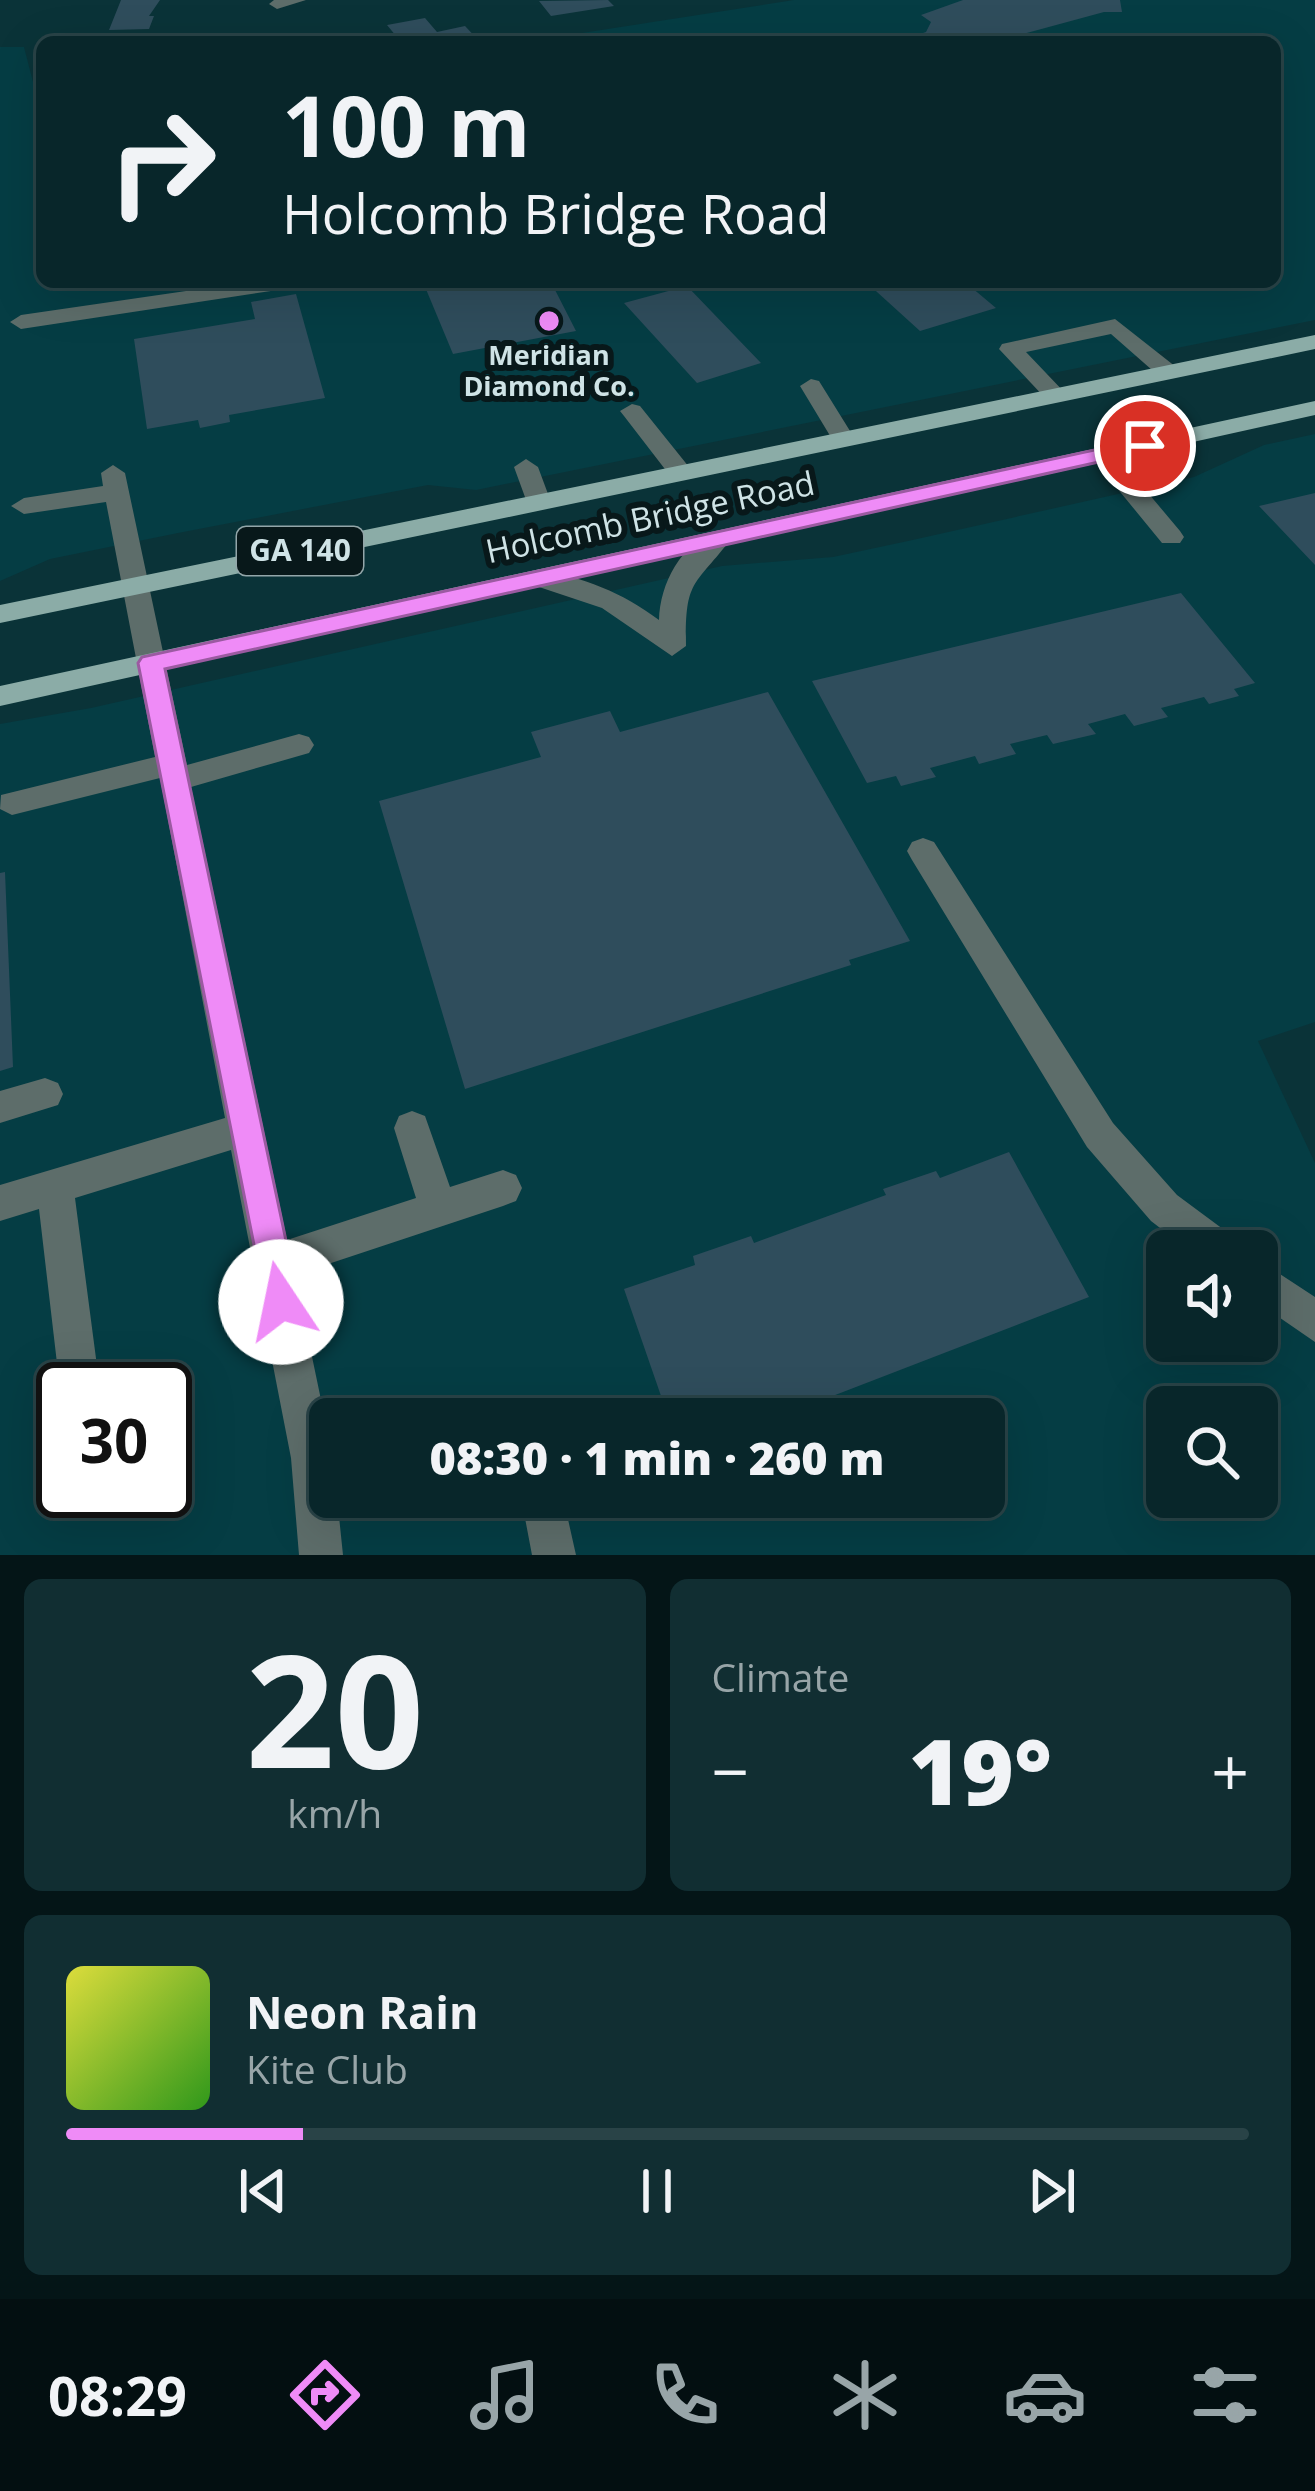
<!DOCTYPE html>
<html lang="en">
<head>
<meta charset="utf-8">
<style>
  :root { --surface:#08262a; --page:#112e32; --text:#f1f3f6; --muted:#98a5a8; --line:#294347; --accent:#ef8bf7 }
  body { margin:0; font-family:"Open Sans",sans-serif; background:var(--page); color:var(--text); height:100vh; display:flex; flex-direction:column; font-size:45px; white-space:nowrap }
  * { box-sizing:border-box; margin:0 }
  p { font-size:39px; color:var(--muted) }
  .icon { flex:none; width:66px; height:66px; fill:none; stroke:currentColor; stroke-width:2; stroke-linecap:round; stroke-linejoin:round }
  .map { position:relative; height:1555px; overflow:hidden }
  .drawer { display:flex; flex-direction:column; gap:24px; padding:24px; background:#041517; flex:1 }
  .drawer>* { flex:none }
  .banner { position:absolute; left:36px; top:36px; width:1245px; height:252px; border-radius:18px; box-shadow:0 12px 48px #0002,0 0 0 3px var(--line); background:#08262a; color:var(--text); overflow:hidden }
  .tools { position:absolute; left:1146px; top:1230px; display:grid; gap:24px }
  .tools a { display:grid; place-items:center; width:132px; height:132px; border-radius:18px; background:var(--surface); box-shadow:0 12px 48px #0002,0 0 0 3px var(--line); font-size:60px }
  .speed { position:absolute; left:36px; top:1362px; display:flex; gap:24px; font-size:60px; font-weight:700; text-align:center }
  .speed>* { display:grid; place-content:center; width:156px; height:156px; border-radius:50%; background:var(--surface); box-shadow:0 12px 48px #0002,0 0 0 3px var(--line); line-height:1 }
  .speed .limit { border:6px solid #111; border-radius:18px; background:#fff; color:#111 }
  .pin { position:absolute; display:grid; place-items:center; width:102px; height:102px; color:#fff; margin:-51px; border:6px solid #fff; border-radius:50%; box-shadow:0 3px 12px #0007 }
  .me { position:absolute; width:132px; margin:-66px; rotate:349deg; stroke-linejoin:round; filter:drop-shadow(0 0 9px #0008) }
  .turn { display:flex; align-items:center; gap:42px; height:252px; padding:0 48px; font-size:54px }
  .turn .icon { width:156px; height:156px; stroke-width:2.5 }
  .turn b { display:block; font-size:84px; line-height:102px }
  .big { font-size:90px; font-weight:800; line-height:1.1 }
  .drawer .card { flex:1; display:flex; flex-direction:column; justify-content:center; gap:18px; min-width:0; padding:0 42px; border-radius:18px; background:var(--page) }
  .drawer .dial { align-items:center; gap:0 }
  .dial b { font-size:156px; line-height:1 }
  .song { display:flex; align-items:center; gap:36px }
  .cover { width:144px; height:144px; border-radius:18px; background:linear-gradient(135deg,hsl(60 70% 55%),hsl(110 70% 35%)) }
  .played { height:12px; border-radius:6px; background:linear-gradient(90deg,var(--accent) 20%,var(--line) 20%) }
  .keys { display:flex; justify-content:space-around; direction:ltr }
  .heat { display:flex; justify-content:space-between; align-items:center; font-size:66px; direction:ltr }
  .drawer .tiles { flex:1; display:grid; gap:24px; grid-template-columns:1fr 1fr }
  .card:last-child { grid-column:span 2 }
  .trip { position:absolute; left:309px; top:1398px; width:696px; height:120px; border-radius:18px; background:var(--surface); box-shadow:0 12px 48px #0002,0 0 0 3px var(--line); font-weight:800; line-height:120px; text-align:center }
  .tabs { display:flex; height:192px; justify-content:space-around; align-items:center; background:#030f11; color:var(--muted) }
  .tabs .icon { width:84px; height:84px }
  .tabs .on { color:var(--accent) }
  .tabs b { font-size:54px; color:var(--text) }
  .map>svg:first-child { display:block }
</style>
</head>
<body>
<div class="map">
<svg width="1315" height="1555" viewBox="0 0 1315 1555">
  <rect width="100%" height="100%" fill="#0a3338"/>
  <path fill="#053d44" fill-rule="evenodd" d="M794,0H1315V320L476,490L428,485L178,533L50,559L0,581V47H24L42,117V282H1275V42H524Z
    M1315,434V1022L1258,1041L1315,1163V1555H0V724L91,708L722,566L833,557L908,541L1194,477L1264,445ZM1167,1251H1257V1341H1167ZM63,1389H165V1491H63ZM1167,1407H1257V1497H1167ZM330,1419H984V1497H330Z"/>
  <path fill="#2f4d5c" d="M121,0H160L149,16H154L149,29L109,30Z
    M608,0L614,6L551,16L539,1Z
    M963,0H1120L1122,12H1104L1023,34L1039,36L1037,42H922L914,36L926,32L931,22L921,15Z
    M425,18L437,32L465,26L480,42H401L387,25Z
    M423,282H551L576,331L453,354Z
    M866,282H965L996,308L920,331Z
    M687,286L761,363L697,383L624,303Z
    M296,294L325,398L229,415L230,422L200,428L198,420L147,429L134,339L255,319L251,302Z
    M1315,493V565L1259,506Z
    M1181,593L1255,683L1234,689L1239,696L1209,704L1204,697L1161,708L1168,717L1134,726L1125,714L1088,724L1096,734L1053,744L1047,735L1010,744L1016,754L979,764L975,756L930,768L936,777L901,786L896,776L867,783L812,681Z
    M768,692L910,941L849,960L851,965L465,1089L379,801L541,757L531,732L610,711L620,732Z
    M5,872L13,1067L0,1071V873Z
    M1009,1152L1089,1297L773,1419H669L624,1289L695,1265L693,1256L751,1236L754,1243L886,1195L883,1189L936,1171L940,1178Z"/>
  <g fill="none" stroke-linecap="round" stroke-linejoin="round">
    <path fill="#5d6d6a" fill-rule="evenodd" d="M306,0L277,9L269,4L274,0Z
      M248,282H302L291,288L21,329L10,322L21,315Z
      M1115,319L1176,367V377H1160L1111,334L1026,352L1066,394L1054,401L1046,399L999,349L1002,344Z
      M811,379L819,381L855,439L851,444L843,446L835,444L800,386Z
      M632,404L640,406L689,467V477H671L624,416L620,411Z
      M1103,448L1112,450L1180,531L1184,537L1180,543H1162L1094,460V450Z
      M526,459L538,467L551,502L547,508H529L514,467Z
      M113,465L125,473L187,765L299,734L309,737L314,745L309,753L191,787L287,1240L416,1198L394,1128L399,1116L412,1111L425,1116L450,1187L503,1170L516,1175L522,1188L516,1201L503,1206L295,1275L330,1443V1497H337L343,1555H299L291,1458L231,1150L75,1198L100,1389H63V1397L60,1389L39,1209L0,1221V1185L225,1118L160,778L12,815L0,809L1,795L155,757L106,502L24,514L11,506L24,498L103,486L101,473Z
      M718,531L731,539C694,587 685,579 686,646L672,656L602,608L530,584L526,578L539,569C584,578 622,592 659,620C660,584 681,542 718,531Z
      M923,838L934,842L1113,1123L1177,1195L1235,1238L1240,1251H1190L1151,1221L1087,1147L912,860L907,851L912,842Z
      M45,1078L58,1083L63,1094L58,1105L0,1123V1091Z
      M1257,1259L1315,1297V1342L1257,1302Z
      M499,1398L521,1404L527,1419H478L484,1404Z
      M521,1497H563L576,1555H532Z"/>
    <path fill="#8baca7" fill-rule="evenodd" d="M1315,335V349L0,623V605Z
      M1315,401V415L0,706V686Z"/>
  </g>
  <path fill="#ef8bf7" stroke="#9b5aa1" stroke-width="3" d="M1145,439L1156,446L1153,450L165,669L299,1302L294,1315L281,1320L268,1315L138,663L142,657Z"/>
  <circle fill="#ef8bf7" stroke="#08181a" stroke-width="4.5" cx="549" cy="321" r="12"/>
  <g text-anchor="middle" stroke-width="12" stroke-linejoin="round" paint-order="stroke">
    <g font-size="27" font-weight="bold" fill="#cfe3e6" stroke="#08181a">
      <text x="549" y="365">Meridian<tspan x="549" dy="31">Diamond Co.</tspan></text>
    </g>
    <rect fill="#08181a" stroke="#93a6a9" stroke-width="3" x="237" y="527" width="126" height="48" rx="9"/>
    <g font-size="30" font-weight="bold" fill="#cfe3e6">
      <text x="300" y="561">GA 140</text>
    </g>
    <g font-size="33" fill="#cfe3e6" stroke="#08181a">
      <text transform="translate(650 517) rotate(-12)" y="12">Holcomb Bridge Road</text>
    </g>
  </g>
</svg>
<div class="tools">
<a><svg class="icon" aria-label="sound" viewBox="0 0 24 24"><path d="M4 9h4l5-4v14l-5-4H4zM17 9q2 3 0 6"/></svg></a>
<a><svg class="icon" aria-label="search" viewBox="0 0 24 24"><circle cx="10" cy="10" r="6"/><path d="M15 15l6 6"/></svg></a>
</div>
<div class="speed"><div class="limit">30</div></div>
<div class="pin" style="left:1145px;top:446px;background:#d93025"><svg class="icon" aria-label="arrive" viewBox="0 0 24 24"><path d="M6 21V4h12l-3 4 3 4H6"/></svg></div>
<svg class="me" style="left:281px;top:1302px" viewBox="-20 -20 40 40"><circle r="19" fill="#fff"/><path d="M0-13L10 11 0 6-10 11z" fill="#ef8bf7"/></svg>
<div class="trip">08:30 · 1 min · 260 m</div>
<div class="banner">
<div class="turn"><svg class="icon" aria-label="right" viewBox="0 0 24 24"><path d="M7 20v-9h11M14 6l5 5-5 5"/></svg><div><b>100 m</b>Holcomb Bridge Road</div></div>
</div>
</div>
<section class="drawer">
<div class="tiles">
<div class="card dial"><b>20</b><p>km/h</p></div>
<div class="card"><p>Climate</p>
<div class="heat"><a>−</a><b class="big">19°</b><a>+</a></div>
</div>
<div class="card">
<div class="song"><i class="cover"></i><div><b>Neon Rain</b><p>Kite Club</p></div></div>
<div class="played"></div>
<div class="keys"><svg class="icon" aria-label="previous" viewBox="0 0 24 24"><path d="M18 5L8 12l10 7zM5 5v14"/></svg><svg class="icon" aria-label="pause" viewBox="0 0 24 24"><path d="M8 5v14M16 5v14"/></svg><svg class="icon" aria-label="next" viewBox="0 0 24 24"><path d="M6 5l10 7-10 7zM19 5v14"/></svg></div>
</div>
</div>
</section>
<nav class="tabs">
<b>08:29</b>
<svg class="icon on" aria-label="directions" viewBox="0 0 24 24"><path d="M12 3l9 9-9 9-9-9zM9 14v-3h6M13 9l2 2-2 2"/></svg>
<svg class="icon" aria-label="music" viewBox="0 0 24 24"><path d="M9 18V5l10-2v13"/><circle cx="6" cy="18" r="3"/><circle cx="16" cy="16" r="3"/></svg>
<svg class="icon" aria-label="phone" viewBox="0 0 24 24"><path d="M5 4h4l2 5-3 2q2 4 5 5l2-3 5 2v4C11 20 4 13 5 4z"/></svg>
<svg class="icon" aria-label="climate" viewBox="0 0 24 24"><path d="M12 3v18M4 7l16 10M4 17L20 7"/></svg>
<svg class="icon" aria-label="car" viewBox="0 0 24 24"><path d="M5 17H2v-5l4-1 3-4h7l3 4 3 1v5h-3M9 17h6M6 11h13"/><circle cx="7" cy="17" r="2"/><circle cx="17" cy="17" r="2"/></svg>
<svg class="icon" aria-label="filters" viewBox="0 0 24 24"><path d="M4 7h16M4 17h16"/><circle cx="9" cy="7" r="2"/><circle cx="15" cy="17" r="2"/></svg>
</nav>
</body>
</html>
